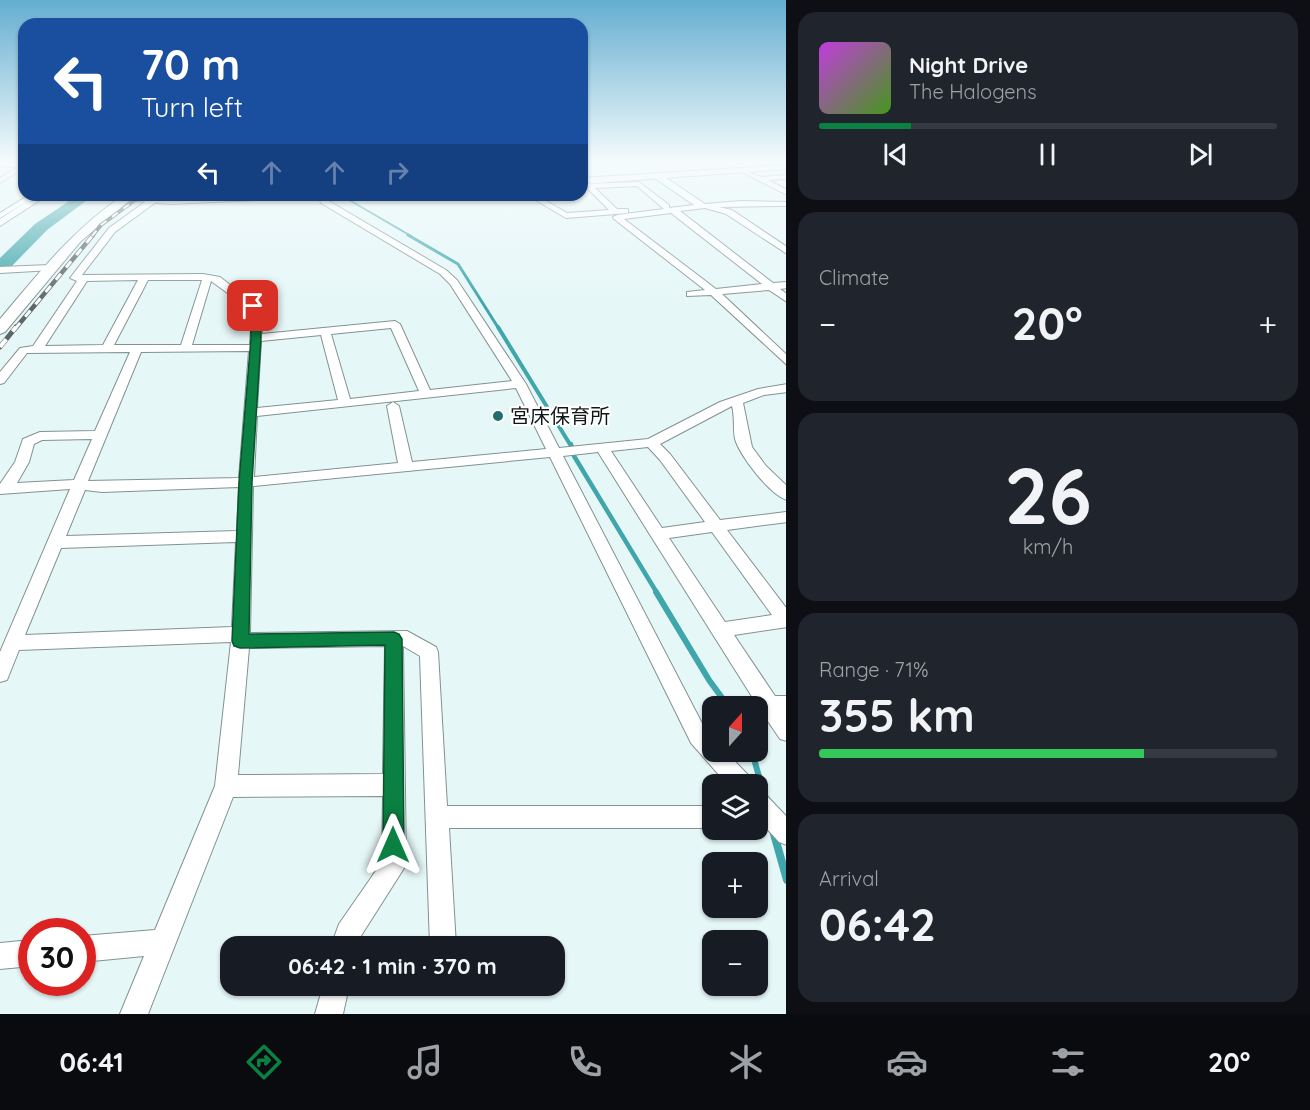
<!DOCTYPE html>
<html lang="en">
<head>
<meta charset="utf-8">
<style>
  :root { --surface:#171b24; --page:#20242c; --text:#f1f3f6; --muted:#9ea1a6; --line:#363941; --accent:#0b8043 }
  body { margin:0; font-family:Quicksand,"Noto Sans JP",sans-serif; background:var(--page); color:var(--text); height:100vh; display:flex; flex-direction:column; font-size:22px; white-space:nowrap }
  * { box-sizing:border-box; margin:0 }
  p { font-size:20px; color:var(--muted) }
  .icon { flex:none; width:33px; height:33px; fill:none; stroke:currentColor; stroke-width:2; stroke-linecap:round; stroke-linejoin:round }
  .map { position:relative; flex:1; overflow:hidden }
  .panel { display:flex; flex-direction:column; gap:12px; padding:12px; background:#0d0f14; width:524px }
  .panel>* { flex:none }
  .guide { position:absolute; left:18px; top:18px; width:570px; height:183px; border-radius:18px; box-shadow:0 2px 4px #0004; background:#1a4fa0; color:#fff; overflow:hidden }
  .needle { width:39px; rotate:21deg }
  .controls { position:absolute; left:702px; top:696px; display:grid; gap:12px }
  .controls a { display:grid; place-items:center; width:66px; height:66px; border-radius:12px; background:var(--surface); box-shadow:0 2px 4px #0004; font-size:30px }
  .speed { position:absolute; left:18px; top:918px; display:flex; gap:12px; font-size:30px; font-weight:700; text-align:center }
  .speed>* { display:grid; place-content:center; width:78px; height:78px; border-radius:50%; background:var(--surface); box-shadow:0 2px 4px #0004; line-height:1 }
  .speed .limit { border:9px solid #d22; background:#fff; color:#111 }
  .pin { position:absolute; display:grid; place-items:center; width:51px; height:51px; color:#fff; margin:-26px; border-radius:12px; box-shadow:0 3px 9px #0006 }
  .me { position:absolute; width:66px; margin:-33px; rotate:0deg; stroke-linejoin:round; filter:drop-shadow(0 0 4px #0008) }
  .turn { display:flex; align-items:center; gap:21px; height:126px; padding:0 24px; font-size:27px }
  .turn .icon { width:78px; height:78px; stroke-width:2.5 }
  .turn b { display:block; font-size:42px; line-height:51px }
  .lanes { display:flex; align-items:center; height:57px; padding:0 24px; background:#0003; justify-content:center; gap:30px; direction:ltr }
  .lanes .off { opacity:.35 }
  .big { font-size:45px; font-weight:700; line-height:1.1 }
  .panel .widget { flex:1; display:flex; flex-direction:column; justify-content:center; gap:9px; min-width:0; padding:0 21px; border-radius:18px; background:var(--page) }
  .panel .dial { align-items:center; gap:0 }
  .dial b { font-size:78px; line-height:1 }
  .song { display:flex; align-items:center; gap:18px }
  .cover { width:72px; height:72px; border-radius:9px; background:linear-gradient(135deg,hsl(290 70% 55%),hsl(100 70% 35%)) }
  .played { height:6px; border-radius:3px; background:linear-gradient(90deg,var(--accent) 20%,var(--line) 20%) }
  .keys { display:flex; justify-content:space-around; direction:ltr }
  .heat { display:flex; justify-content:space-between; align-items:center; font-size:33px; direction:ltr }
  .charge { height:9px; border-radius:4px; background:linear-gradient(90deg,#34c759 71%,var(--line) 0) }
  .trip { position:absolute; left:220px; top:936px; width:345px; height:60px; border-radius:18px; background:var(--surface); box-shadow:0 2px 4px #0004; font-weight:700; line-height:60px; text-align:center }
  .dock { display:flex; height:96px; justify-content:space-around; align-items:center; background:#090b0e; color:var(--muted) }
  .dock .icon { width:42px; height:42px }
  .dock .active { color:var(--accent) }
  .dock b { font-size:27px; color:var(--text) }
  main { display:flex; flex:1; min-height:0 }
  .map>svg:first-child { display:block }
</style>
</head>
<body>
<main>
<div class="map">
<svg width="787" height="1014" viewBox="0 0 787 1014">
  <rect width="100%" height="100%" fill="#e6f7f8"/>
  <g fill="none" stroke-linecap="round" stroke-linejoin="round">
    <path stroke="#3fa6ab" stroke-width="2" d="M336,195L344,197L411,236"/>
    <path stroke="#3fa6ab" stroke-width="3" d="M408,235L458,264L499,329"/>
    <path stroke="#3fa6ab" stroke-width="4" d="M498,327L571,446"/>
    <path stroke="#3fa6ab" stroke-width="4.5" d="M571,444L574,456L657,593"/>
    <path stroke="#3fa6ab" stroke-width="6" d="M656,592L709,680L728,706
      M752,752L760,780"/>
    <path stroke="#3fa6ab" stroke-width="8" d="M759,778L765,799
      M774,834L787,880"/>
    <path fill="#3fa6ab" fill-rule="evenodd" d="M78,195H94L47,230L6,272L0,273V258L35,224Z"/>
    <defs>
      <path id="minor" d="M24,163V168L0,183V178Z
        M740,169L761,177L787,175V179L768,180L787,190V195L740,171Z
        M656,175H662L705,204L740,201L787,202V206L719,207L732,210L787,247V254L726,214L705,208L680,211L773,283L787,282V288L780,289L787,294V302L769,290L722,294L787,355V365L711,295L687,296V292L705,290L614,219L613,217L617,215L664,209L637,186L595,188L617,209H628V213L566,218L527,195H536L567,213L609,210L587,188H582V184L639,182L669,205V208L694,205L656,179ZM671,213L762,284L716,289L624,219Z
        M29,195H38L0,218V213Z
        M150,195H158L156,202L115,232L82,275L203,274L220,277L261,309L262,334L395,321L400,324L430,390L512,381L450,284L440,274L321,203L318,195H326L327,200L446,270L457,280L526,384L559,448L648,439L720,402L758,389L787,384V392L764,395L743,403L752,447L766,466L787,486V500C770,495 740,456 735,439C733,429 735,417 732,406L660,444L670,454L720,520L787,512V522L727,530L787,609V627L734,635L775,696H787V741L780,739L761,711L598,452L563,456L705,729L712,737V752H726L749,776L752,784H727L691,743L550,457L253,486L250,633L407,631L436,647L438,652L447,806H712V828H449L456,946H430L420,656L403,646L406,865L359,939L357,946H331L339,924L382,862L383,796L233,797L148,1014H120L144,956L82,962V936L155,930L215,786L231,642L19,650L7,680L0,682V652L70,489L0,494V484L15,462L23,439L40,432L95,431L130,352L27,353L4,383L0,384V372L20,348L33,346L77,281L70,278L109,228L149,199ZM138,280L103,345L45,346L87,281ZM148,280H202L181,345H114ZM211,281L252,311L250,345H192ZM391,328L419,391L350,399L331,334ZM321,335L338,400L257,408L261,341ZM249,351L239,478L88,481L141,352ZM516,388L546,449L412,462L399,406L393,402L387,406L398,463L254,477L257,416ZM92,439L74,480L17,483L29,462L34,444L42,440ZM648,447L660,460L705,522L662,528L611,451ZM239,487L237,531L66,536L85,490L102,492ZM712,532L772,615L725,622L669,538ZM236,542L232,627L25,635L61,548ZM385,646L383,774L238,775L249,648Z
        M190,195H198L190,202L186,200Z
        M50,265L55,268L53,270L0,273V267Z
        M758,792L766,795L787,817V845L779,842L758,819Z
        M32,940V966L0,969V943Z
        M323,986H349L343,1014H315Z"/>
      <path id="tertiary" d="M0,162L24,163V167L0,166Z
        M787,165V169L582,184V178Z
        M37,195H48L0,226V219Z
        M127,195L170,198L301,195L296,198L170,204L124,200L122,198Z"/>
      <path id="secondary" d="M124,195H136L81,241L5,332L0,334V319C38,274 74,228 124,195Z"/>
    </defs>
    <use href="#minor" stroke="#829292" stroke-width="2"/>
    <use href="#tertiary" stroke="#829292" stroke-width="2"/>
    <use href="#secondary" stroke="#829292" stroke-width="2"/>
    <use href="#minor" fill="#fff" fill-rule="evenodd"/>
    <use href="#tertiary" fill="#fff" fill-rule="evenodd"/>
    <use href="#secondary" fill="#fff" fill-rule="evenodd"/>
    <defs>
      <path id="rail-far2" d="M92,236L101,225L142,195"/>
      <path id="rail-far1" d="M15,329L93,235"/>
      <path id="rail" d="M0,347L16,327"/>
    </defs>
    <use href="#rail-far2" stroke="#5d6767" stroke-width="4"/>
    <use href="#rail-far1" stroke="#5d6767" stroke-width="4.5"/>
    <use href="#rail" stroke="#5d6767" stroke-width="5"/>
    <use href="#rail-far2" stroke="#fff" stroke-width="2" stroke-dasharray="7" stroke-linecap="butt"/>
    <use href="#rail-far1" stroke="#fff" stroke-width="3" stroke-dasharray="8" stroke-linecap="butt"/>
    <use href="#rail" stroke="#fff" stroke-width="4" stroke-dasharray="10" stroke-linecap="butt"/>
  </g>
  <linearGradient id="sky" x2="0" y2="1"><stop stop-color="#64aed0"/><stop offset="0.53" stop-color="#f4fbfc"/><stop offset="1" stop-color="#f4fbfc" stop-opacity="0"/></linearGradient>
  <rect width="787" height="304" fill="url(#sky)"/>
  <path fill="#0b8043" stroke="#07532c" stroke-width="1.5" d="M250,304H256L261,311V338L252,482L249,634L394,632L399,634L402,639L404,845L401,852L393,855L386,852L383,845L385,645L240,648L234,646L232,641L239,482L251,338Z"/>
  <circle fill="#216d70" stroke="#fff" stroke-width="2" cx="498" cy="416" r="6"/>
  <g text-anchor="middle" stroke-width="4.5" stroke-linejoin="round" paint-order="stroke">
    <g font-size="20" fill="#101616" stroke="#fff" text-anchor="start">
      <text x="510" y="423">宮床保育所</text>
    </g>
  </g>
</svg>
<div class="controls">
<a><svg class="needle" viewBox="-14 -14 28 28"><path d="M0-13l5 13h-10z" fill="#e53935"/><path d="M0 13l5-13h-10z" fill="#9ea1a6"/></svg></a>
<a><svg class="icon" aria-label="layers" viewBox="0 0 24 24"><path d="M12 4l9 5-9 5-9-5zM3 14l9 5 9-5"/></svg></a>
<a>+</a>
<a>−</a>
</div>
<div class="speed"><div class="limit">30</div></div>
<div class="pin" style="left:253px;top:306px;background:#d93025"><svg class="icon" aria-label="arrive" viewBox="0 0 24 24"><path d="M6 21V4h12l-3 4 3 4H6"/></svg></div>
<svg class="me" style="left:393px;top:845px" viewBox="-20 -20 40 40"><path d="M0-17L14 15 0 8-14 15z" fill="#0b8043" stroke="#fff" stroke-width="4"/></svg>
<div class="trip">06:42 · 1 min · 370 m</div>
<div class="guide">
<div class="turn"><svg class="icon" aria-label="left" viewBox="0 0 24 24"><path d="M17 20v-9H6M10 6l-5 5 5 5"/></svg><div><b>70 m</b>Turn left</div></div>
<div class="lanes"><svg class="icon" aria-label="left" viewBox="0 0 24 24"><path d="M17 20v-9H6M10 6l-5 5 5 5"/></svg><svg class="icon off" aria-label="ahead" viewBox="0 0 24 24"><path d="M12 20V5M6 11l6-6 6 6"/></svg><svg class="icon off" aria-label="ahead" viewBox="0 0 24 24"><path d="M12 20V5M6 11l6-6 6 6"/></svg><svg class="icon off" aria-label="right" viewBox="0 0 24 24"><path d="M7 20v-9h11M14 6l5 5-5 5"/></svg></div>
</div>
</div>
<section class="panel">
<div class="widget">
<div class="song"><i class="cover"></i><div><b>Night Drive</b><p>The Halogens</p></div></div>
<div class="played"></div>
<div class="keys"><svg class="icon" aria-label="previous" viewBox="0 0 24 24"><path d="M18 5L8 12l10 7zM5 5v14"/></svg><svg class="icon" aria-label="pause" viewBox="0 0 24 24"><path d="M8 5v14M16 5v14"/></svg><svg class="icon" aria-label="next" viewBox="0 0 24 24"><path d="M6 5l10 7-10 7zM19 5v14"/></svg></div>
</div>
<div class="widget"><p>Climate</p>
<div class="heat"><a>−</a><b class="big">20°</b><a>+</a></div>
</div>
<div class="widget dial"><b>26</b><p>km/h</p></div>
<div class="widget"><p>Range · 71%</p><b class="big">355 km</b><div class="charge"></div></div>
<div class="widget"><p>Arrival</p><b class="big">06:42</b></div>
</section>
</main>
<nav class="dock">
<b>06:41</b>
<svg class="icon active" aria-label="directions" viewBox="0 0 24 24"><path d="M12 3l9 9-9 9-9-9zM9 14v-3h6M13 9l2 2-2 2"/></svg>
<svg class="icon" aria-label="music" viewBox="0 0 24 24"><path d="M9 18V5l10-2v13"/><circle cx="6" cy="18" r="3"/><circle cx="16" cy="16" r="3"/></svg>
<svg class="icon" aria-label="phone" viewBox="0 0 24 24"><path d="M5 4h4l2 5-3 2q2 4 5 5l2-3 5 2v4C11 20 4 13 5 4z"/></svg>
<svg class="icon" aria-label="climate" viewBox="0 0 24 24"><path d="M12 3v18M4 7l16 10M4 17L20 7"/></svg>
<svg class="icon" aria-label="car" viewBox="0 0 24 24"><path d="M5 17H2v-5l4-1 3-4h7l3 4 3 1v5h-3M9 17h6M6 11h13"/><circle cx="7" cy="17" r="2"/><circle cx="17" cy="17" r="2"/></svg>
<svg class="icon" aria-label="filters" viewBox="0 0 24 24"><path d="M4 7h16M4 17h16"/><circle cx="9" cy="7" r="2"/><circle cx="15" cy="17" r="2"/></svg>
<b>20°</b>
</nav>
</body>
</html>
